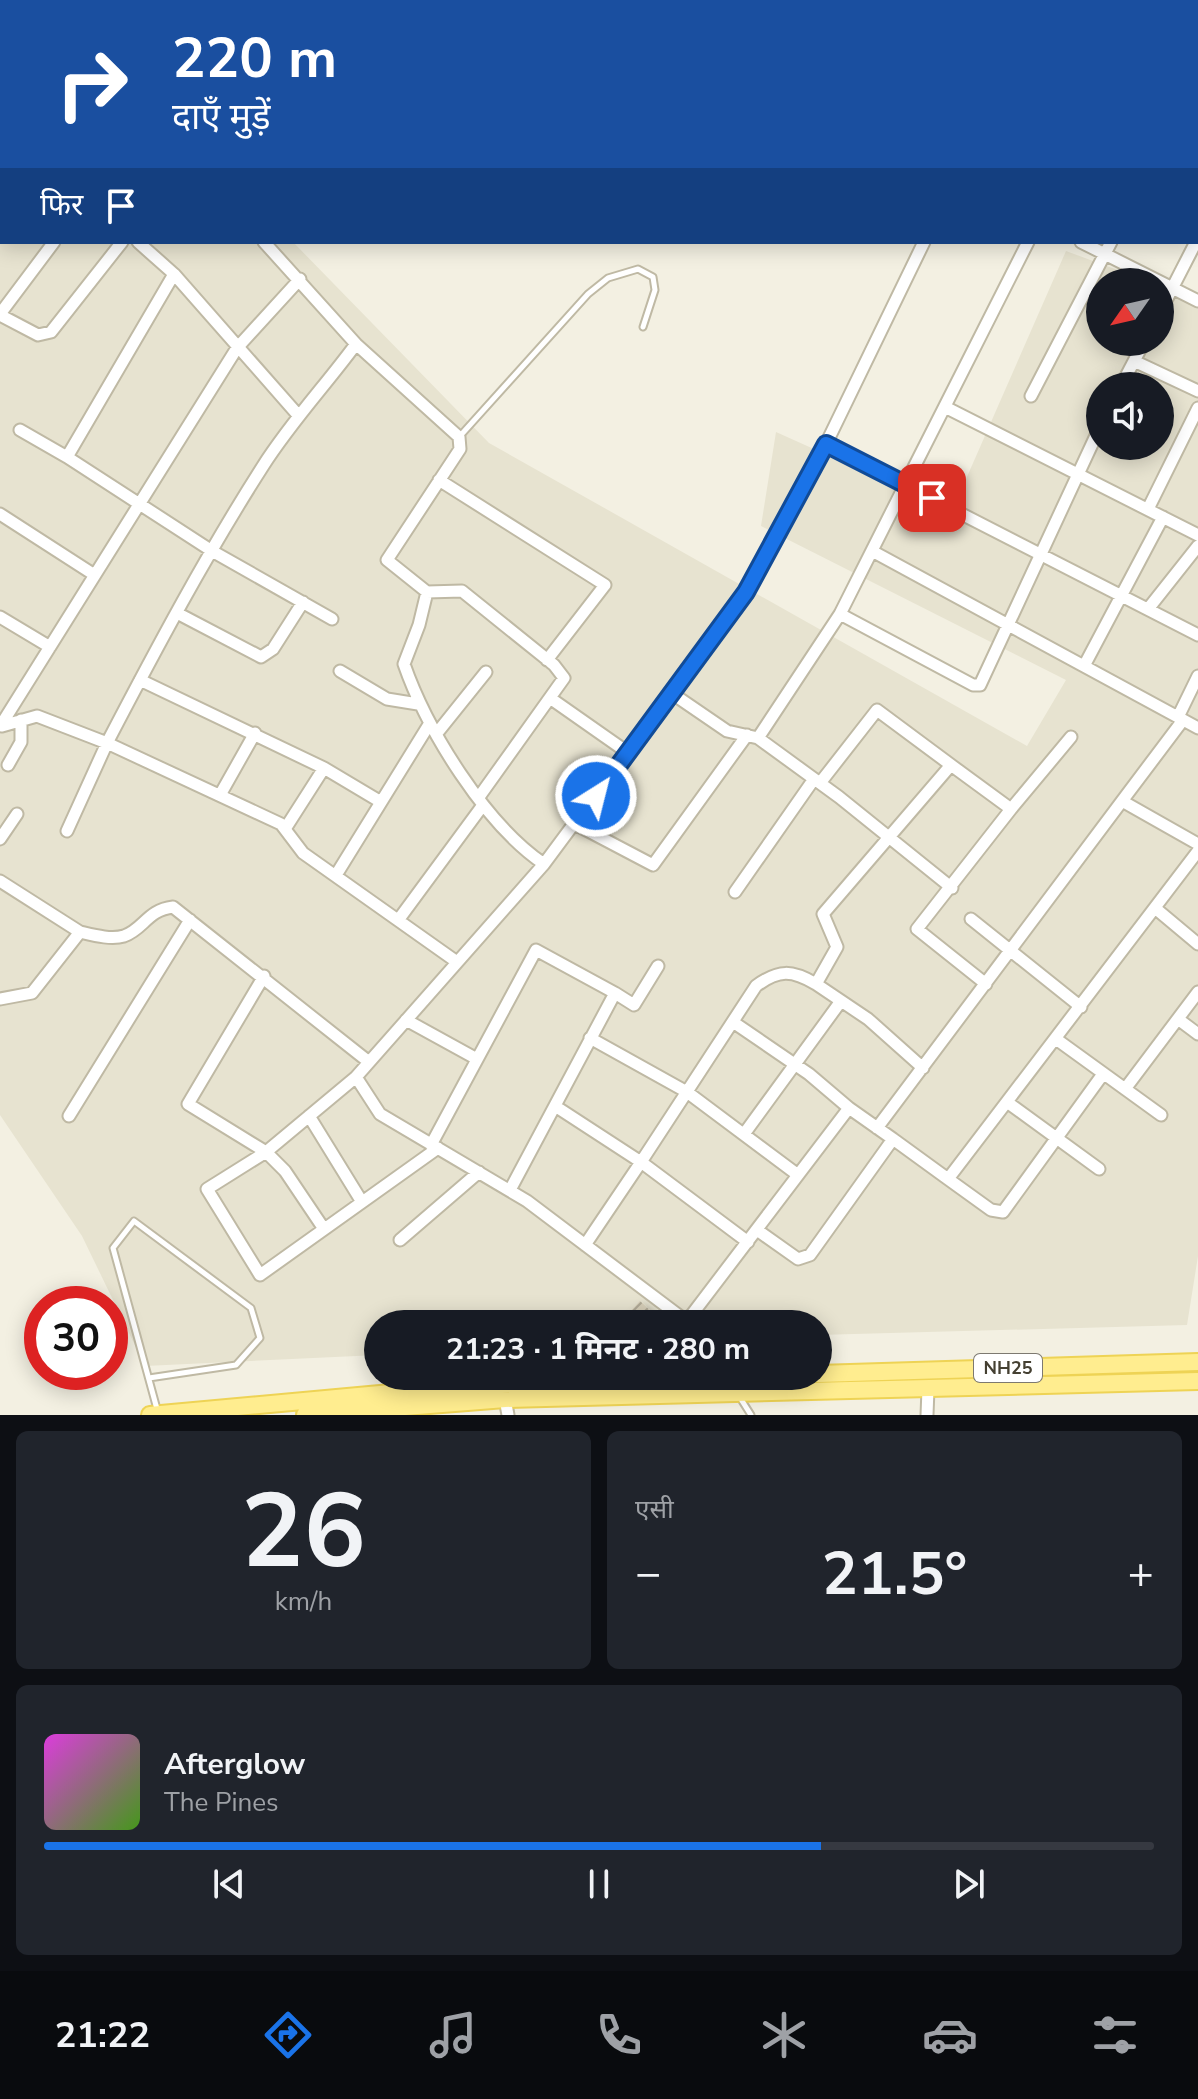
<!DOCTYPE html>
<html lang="hi">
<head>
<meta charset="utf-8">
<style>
  :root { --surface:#171b24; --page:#20242c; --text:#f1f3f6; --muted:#9ea1a6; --line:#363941; --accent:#1a73e8 }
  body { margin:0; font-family:"Nunito Sans","Noto Sans Devanagari",sans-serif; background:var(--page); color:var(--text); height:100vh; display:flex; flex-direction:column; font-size:30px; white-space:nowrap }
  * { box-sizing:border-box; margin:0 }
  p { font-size:26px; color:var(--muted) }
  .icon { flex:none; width:44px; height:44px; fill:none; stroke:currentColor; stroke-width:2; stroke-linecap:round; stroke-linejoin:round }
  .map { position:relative; height:1415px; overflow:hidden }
  .side { display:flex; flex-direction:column; gap:16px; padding:16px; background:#0d0f14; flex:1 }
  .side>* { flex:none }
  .hud { position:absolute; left:0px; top:0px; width:1198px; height:244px; box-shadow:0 4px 20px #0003; background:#1a4fa0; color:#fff; overflow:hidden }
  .needle { width:52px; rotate:236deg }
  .buttons { position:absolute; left:1086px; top:268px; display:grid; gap:16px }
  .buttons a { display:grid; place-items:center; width:88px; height:88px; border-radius:50%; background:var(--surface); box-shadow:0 4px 20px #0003; font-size:40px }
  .speed { position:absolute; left:24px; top:1286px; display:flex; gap:16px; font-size:40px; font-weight:700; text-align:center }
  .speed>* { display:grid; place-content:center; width:104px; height:104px; border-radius:50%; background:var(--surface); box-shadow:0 4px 20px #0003; line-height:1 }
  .speed .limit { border:12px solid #d22; background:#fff; color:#111 }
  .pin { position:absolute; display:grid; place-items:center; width:68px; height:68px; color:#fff; margin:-34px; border-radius:16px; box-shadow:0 4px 12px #0006 }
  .me { position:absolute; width:88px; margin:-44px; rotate:36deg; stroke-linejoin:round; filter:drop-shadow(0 0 6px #0008) }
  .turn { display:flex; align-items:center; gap:28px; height:168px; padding:0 40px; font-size:36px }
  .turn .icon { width:104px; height:104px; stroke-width:2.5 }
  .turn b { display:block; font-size:56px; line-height:68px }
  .then { display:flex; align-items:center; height:76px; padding:0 40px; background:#0003; gap:16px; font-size:30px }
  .big { font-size:60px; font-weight:700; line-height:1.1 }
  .side .card { flex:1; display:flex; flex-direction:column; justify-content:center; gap:12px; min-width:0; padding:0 28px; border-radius:12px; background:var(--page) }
  .side .dial { align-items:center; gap:0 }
  .dial b { font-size:104px; line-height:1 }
  .song { display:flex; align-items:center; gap:24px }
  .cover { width:96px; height:96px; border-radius:12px; background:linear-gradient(135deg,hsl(300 70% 55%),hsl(100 70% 35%)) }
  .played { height:8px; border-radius:4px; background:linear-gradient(90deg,var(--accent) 70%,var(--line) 70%) }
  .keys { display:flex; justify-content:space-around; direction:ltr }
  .heat { display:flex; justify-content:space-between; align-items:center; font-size:44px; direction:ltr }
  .side .tiles { flex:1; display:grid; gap:16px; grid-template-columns:1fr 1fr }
  .card:last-child { grid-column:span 2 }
  .trip { position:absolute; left:364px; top:1310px; width:468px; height:80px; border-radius:40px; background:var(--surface); box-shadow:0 4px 20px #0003; font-weight:700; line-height:80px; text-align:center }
  .tabs { display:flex; height:128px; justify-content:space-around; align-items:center; background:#090b0e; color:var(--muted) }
  .tabs .icon { width:56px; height:56px }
  .tabs .on { color:var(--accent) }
  .tabs b { font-size:36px; color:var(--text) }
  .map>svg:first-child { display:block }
</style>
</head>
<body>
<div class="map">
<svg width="1198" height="1415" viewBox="0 0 1198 1415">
  <defs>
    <pattern id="building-hatch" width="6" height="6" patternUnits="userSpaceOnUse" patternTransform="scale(2)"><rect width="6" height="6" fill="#d5cdb7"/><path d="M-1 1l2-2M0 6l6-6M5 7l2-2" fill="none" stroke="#afa895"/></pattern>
    <filter id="shadow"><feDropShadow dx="4" dy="4" stdDeviation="4" flood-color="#0004"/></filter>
  </defs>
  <rect width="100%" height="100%" fill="#f3f0e2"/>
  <path fill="#e7e3d0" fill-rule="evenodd" d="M0,12L2,242H293L489,443L1027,746L1066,680L761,526L776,432L952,511L1066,251L1150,282H1100V342H1160V286L1198,300V1256L1187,1325L818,1335V1324H378V1355L145,1366L82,1236L0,1115ZM1100,386H1160V446H1100Z"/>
  <path fill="url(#building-hatch)" filter="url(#shadow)" d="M640,1301L654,1314L645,1324H636L627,1315Z"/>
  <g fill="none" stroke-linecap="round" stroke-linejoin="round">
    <defs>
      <path id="service" d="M460,436L588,294L608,278L638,269L653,277L655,290L643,327
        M149,1378L236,1365L260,1338L251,1308L134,1221L113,1248L157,1409
        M739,1396L751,1415"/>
      <path id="minor" d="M13,0L15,2
        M646,0L650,2
        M58,2L59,0
        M582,2L584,0
        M686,2L687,0
        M1040,2L1041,0
        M1149,2L1150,0
        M0,60L2,62
        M1196,80L1198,76
        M0,103L2,101
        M0,170L2,171
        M0,194L2,191
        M1196,219L1198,220
        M138,242L174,274
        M264,242L356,344L459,437L460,449L387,560L427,592L419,625L404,664C427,730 485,824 544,864L356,1077L380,1114L527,1201L690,1324
        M1028,242L905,485L1198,635
        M1081,242L1198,301
        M1160,312L1198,238
        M0,314L54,242
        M0,315L38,335L51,332L122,242
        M1134,361L1198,391
        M1121,386L1144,342
        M1031,396L1111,242
        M945,407L1198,535
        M298,415L174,274L67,457L212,551L332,619
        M20,430L67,457
        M439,480L605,585L547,660
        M1148,509L1198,408
        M0,514L93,574
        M872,551L1198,728
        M427,592L462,591L554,665L564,678L479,797
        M1148,609L1198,546
        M177,613L261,657L273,649L303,602
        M840,614L973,685H980L1100,427
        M0,617L50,647
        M1084,666L1163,517
        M340,671L387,699L418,704
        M140,680L324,768L381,802
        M670,692L727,731L758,738L839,797L952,888
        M550,698L627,752
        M1178,717L1198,676
        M1,725L237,348L300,279
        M2,726L37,716L107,743C156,649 206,555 263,466C291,422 325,386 356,344
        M437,733L486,672
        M758,738L840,614L905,485L826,444
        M8,765L21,742V720
        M951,765L1011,809L917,929L986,984
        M820,783L877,710L951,765L823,914L837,947L816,984L868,1019L923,1068
        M220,795L255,733
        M1122,801L1183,720
        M1011,809L1071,737
        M575,824L653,865L747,735
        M285,829L324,768
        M67,831L107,743L281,824L303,853L457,962
        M0,839L17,814
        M544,864L746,592L826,444L924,242
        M336,875L430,723
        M0,881L80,932
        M735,892L814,779
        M1155,908L1198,944
        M399,919L483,805
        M971,919L1081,1007
        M264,976L188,1104L266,1152L207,1189L260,1275L438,1148
        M0,999L32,993L80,932C93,935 111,940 124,936C144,929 147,910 173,907L369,1062
        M1178,1019L1198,1034
        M406,1020L477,1059
        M590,1038L687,1092L798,1175
        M1056,1039L1161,1115
        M1125,1089L1198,992
        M1007,1102L1099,1169
        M555,1106L641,1162L585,1245
        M69,1116L190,920
        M309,1116L362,1202
        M877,1128L1122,801L1198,844
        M744,1134L841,1001
        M893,1139L948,1179L1198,851
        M431,1145L536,950L615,993
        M948,1179L991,1210L1003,1212L1103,1074
        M510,1190L615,993L634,1005L658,966
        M324,1229L285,1171L266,1152L356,1077
        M757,1230L798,1259L810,1255L893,1139L849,1108
        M400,1240L479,1172
        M748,1242L641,1162L756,986C779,969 792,970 816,984
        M687,1321L849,1108L809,1074L733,1022
        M505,1399L508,1415
        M927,1415L928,1389"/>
      <path id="primary" d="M818,1374L1198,1362
        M150,1415L478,1385L783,1376
        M305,1415L505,1399L1198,1381"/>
    </defs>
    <use href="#service" stroke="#bfb9a4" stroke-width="9"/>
    <use href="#minor" stroke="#bfb9a4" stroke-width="15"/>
    <use href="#primary" stroke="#eed355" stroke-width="20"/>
    <use href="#service" stroke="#fff" stroke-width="5"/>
    <use href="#minor" stroke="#fff" stroke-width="11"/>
    <use href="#primary" stroke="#ffed8f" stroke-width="16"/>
  </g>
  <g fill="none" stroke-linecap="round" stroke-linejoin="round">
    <defs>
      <path id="route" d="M596,796L746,592L826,444L932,498"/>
    </defs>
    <use href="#route" stroke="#114b97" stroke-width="20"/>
    <use href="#route" stroke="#1a73e8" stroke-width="14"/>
  </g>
  <g text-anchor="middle" stroke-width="6" stroke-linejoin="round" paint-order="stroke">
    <rect fill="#fff" stroke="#7d7970" stroke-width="2" x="974" y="1354" width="68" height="28" rx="6"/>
    <g font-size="18" font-weight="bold" fill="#454032">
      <text x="1008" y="1374">NH25</text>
    </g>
  </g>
</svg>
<div class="buttons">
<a><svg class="needle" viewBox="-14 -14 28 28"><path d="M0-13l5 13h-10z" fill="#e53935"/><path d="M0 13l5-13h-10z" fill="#9ea1a6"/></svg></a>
<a><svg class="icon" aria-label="sound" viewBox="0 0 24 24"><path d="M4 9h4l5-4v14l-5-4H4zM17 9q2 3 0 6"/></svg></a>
</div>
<div class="speed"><div class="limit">30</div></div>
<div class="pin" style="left:932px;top:498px;background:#d93025"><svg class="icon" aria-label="arrive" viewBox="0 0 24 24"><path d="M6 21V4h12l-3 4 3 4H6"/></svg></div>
<svg class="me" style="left:596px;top:796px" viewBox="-20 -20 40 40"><circle r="17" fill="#1a73e8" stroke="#fff" stroke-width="3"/><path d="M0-11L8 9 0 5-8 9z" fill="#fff"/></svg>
<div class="trip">21:23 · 1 मिनट · 280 m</div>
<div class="hud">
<div class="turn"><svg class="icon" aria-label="right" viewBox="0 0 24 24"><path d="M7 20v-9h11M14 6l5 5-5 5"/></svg><div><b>220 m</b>दाएँ मुड़ें</div></div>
<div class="then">फिर<svg class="icon" aria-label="arrive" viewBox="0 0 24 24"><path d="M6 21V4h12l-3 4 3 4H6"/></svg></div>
</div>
</div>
<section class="side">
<div class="tiles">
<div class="card dial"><b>26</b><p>km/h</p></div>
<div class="card"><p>एसी</p>
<div class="heat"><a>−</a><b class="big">21.5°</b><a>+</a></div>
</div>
<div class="card">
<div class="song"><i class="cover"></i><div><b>Afterglow</b><p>The Pines</p></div></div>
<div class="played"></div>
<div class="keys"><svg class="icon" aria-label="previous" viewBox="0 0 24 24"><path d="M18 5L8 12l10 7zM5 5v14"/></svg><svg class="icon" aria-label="pause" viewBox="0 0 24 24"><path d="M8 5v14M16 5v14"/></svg><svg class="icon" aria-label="next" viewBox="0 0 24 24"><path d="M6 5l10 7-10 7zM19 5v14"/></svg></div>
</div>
</div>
</section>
<nav class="tabs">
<b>21:22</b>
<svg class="icon on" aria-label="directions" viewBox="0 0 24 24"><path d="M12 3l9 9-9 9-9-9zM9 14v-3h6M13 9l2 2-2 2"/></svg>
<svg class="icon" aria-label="music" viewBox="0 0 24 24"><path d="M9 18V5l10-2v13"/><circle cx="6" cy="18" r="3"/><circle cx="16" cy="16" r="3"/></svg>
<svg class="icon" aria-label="phone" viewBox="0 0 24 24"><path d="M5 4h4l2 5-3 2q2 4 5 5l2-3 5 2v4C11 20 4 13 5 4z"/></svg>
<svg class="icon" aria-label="climate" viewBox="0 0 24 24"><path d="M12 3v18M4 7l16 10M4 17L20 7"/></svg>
<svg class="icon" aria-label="car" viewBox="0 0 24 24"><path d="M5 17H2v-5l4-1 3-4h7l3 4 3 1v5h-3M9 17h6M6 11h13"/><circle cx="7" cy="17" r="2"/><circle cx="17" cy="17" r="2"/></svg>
<svg class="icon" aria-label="filters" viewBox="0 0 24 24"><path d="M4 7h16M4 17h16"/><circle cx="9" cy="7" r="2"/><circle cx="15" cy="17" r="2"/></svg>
</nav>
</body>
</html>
